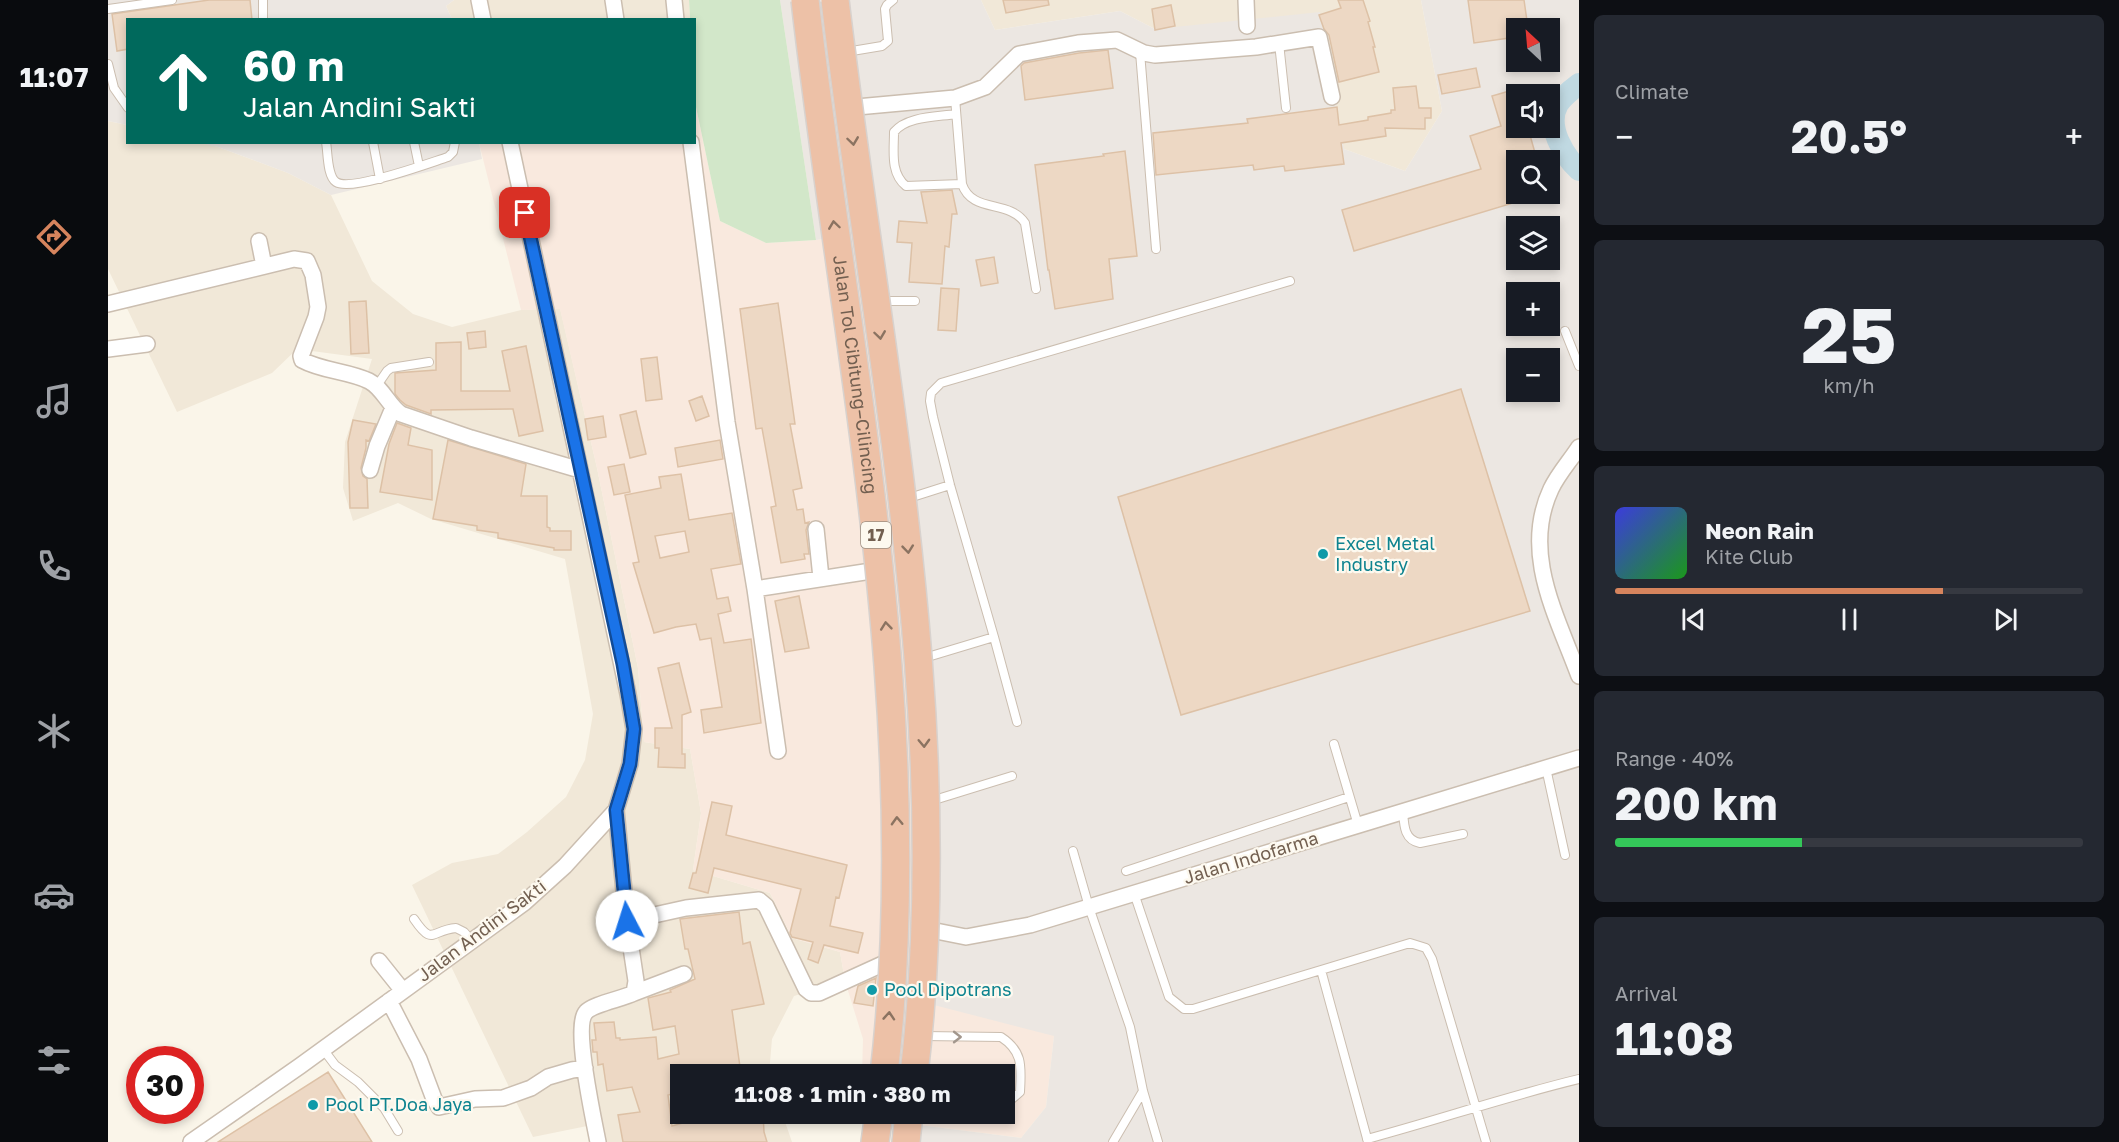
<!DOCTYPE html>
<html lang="en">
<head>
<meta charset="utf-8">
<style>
  :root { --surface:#171b24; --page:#242831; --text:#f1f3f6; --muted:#9ea1a6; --line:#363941; --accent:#d6845d }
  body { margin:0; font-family:"Golos Text",sans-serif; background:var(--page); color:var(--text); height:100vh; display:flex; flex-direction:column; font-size:22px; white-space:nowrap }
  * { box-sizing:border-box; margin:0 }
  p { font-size:20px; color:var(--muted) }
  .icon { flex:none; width:33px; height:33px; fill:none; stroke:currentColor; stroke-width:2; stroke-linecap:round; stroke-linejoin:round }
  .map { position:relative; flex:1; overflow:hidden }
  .side { display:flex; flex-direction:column; gap:15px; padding:15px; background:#0d0f14; width:540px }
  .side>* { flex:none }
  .guide { position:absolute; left:18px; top:18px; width:570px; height:126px; border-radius:0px; box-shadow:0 3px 9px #0003; background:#00695c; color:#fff; overflow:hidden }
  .needle { width:39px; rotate:334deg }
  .buttons { position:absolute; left:1398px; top:18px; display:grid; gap:12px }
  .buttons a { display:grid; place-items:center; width:54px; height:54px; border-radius:0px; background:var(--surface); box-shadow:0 3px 9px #0003; font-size:30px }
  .speed { position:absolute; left:18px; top:1046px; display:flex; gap:12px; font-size:30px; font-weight:700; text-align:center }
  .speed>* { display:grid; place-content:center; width:78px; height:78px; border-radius:50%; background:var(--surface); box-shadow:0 3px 9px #0003; line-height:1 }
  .speed .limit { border:9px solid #d22; background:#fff; color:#111 }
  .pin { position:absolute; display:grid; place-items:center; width:51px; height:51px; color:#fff; margin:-26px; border-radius:12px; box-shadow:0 3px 9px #0006 }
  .me { position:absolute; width:66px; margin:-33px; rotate:355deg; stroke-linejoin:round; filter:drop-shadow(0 0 4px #0008) }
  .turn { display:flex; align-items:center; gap:21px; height:126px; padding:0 18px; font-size:27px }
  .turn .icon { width:78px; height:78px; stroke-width:2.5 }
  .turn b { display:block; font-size:42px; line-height:51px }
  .big { font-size:45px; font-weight:700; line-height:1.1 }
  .side .widget { flex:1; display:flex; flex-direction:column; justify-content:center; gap:9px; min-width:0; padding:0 21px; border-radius:9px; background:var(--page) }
  .side .dial { align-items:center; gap:0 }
  .dial b { font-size:78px; line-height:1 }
  .song { display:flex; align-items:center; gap:18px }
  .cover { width:72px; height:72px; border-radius:9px; background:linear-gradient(135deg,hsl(240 70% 55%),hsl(120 70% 35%)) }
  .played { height:6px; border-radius:3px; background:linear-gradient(90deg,var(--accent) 70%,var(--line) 70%) }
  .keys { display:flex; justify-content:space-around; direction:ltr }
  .heat { display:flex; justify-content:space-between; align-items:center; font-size:33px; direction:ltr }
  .charge { height:9px; border-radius:4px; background:linear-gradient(90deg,#34c759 40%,var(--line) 0) }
  .trip { position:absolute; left:562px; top:1064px; width:345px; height:60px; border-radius:0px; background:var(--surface); box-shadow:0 3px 9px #0003; font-weight:700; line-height:60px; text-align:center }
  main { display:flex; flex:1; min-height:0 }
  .menu { display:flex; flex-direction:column; width:108px; justify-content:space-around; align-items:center; background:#090b0e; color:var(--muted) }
  .menu .icon { width:42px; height:42px }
  .menu .current { color:var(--accent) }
  .menu b { font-size:27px; color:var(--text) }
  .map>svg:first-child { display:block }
</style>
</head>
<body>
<main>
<nav class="menu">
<b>11:07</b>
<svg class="icon current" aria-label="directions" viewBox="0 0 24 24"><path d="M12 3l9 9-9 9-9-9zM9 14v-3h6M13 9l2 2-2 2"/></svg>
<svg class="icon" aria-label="music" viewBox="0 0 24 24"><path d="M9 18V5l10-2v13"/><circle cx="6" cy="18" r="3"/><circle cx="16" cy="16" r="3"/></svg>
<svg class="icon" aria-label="phone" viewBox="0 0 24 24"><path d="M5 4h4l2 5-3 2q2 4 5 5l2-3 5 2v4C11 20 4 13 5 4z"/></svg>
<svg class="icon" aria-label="climate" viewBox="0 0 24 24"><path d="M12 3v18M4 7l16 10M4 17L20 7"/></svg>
<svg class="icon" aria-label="car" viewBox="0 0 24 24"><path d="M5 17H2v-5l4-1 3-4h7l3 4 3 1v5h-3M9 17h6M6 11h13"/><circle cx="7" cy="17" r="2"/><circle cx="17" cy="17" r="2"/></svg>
<svg class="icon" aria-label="filters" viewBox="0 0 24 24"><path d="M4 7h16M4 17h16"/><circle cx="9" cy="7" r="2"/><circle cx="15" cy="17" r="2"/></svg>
</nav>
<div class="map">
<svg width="1471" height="1142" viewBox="0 0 1471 1142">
  <rect width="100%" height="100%" fill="#faf5e9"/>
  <path fill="#f1e8d8" d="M346,0H581L582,19H344L338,6Z
    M873,0H1313L1334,111L1297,171L1236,149L1047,29L1012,11L887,30Z
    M0,121L19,125L20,142H92L110,147L180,173L223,195L264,281L305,314L344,327L413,310L452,308L489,468L530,668L536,742L582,749L593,813L585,870L662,893L684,938L732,952L737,981L686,996L664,1039L661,1074H573V1113H674L684,1142H486L484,1125L425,1137L304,885L344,863L390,854L419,832L458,797L477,760L485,714L457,559L323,519L290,503L245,521L235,488L237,442L264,359L189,349L164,373L69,412L0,269Z"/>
  <path fill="#f9e9de" d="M588,107L612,221L658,243L708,240L767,231L946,1036L938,1107L913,1138L803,1124H752V1113H897V1074H754L755,1039L737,981L732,952L684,938L662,893L585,870L593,813L582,749L536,742L530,668L489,468L452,309L413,310L371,143L586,142L587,108Z"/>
  <path fill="#ece7e2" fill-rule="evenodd" d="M0,0H346L338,6L344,19L20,20L19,125L0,121Z
    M672,0H873L887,30L1012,11L1047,29L1212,12L1236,149L1297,171L1334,111L1313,0H1471V1142H801L803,1124L913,1138L938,1107L946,1036L822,1004L767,231L708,240ZM1408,28H1442V62H1408ZM1408,94H1442V128H1408ZM1408,160H1442V194H1408ZM1408,226H1442V260H1408ZM1408,292H1442V326H1408ZM1408,358H1442V392H1408Z
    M92,143H371L374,159L223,195L180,173L110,147Z"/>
  <path fill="#d2e7c9" d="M581,0H672L708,240L658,243L612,221L588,107L586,20L582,19Z"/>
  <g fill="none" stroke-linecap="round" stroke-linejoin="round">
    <path stroke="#c0d9e2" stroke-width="22" d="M1471,84C1463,90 1455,96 1450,104C1437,126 1456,156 1471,170"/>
  </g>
  <path fill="#edd8c4" stroke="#ddc1a6" stroke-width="1.5" fill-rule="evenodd" d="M101,0H142L144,20H20V49L9,51L4,14Z
    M895,0H940L941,5L898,13Z
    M1230,0H1255L1262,21L1260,22L1267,47H1265L1271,72L1231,82L1221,35L1216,29L1211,15L1233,8Z
    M1360,0H1416L1420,28H1408V37L1366,43Z
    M1063,5L1067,26L1047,30L1044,9Z
    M1000,50L1005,88L917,100L913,66L916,63L971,53Z
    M1368,68L1372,87L1334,94L1330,75Z
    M1308,86L1311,108H1323V118H1317V129L1277,128L1278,136L1233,143L1236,164L1177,171L1176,166L1146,170L1145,165L1048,175L1045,133L1140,123L1139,119L1229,107L1231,125L1260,120V117L1283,113V110H1287L1285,88Z
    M1408,89V128H1420L1429,160H1408V194H1428V196L1246,251L1234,210L1373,169L1362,136L1393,126L1384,96Z
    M1017,151L1029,256L1001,259L1005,299L947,309L941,270H940L927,165L996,156L995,154Z
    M844,190L849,214H844L841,247L837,246L834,284L801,282L804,243L789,242L791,221L819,223L813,192Z
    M886,257L890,283L873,286L868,260Z
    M833,288L851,289L848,331L830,330Z
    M258,301L261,353L243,354L241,302Z
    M670,303L687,424H682L694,488L685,490L689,510L695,509L697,523L701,522L698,530L701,554H696L697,559L673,563L663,507L668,506L654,428L648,429L632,309Z
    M377,331L378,347L361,349L359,333Z
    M353,342V391H402L394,351L418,346L435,431L411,436L405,409L323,410V414L298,405L292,400L287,394V373L328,370V343Z
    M549,357L554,399L538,401L533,359Z
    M1353,389L1422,611L1073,715L1010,497Z
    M594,396L601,416L588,421L581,401Z
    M528,411L538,454L522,458L512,415Z
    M495,416L498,437L480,440L477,419Z
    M245,420L268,424L261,441L258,440V448L253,468L255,476L259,479L260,508H242L240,442Z
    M289,423L303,428L300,445L324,450V500L272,492L281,444Z
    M340,440L418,464L413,496H439V527L442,528V531H463V550H446V548L390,538V533L369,530V526L325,519Z
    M612,440L615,459L570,467L567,448Z
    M516,464L522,492L506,495L500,467Z
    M573,474L581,520L624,513L633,564L603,569L609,599L620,597L623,611L610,614L616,643L643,639L653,723L596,733L593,710L614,707L603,638L592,640L588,624L568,627L546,633L525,563L531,562L517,495L553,488L551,477ZM577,531L581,552L552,558L547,536Z
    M691,596L701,648L677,652L667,601Z
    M571,663L583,712L574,715V754H577V768L550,767L551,748H547V728H564L550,668Z
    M604,802L624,806L618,835L739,865L731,898L728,897L722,926L755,933L750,953L716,945L710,963L700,959L705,942L684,937L682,933L693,889L606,868L600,893L581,888L585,873H588Z
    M631,912L635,944L642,942L656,1004L624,1010L633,1074H573V1092L560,1095L564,1126L585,1120L610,1116V1113H655L656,1132L659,1142H515L510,1115L532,1112L524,1087L499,1091L495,1064L490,1065L489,1052H485L484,1040H488L486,1023L506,1022L508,1038H512V1040L548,1037L550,1059L571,1054L567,1026L545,1030L540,998L563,992L562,990L587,979L580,949H577L572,919Z
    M768,978L765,1006L746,1003L750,986Z
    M220,1072L264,1142H110Z"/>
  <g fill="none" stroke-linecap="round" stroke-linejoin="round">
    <defs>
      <path id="service" d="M155,0V20
        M0,9L64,0
        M1171,43L1178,108
        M738,52L774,46L780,41L777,9L779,5L785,0
        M1032,52L1048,249
        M0,64L6,88L20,108
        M847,98L854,184C864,214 901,199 917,223L928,289
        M848,114C829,117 799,116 786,132C786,151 782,173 798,186L854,184
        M218,142C220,153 219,176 228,182C243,192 321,163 340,157L345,152L347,142
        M265,142L272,179
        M306,142L311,166
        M773,301H807
        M1457,331L1471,366
        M268,387L279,371L283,368L321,362
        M798,499L842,485
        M813,659L886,637
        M909,722L886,637L842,485L825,417L822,401L823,393L833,383L1182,281
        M1226,744L1250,825
        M1438,768L1457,855
        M823,801L904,776
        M1295,811C1296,825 1296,840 1312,843L1355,834
        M965,851L981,907L1022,1027L1035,1091L1050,1142
        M1018,871L1241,797
        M1026,893L1061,997L1076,1009H1085L1213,970L1260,1142
        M306,919C325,947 323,930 348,928L356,932L364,941
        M1213,970L1302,943L1318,948L1324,959L1378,1142
        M815,1036L893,1037C916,1052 913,1068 912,1092L897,1105
        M215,1049L227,1065L250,1082L276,1108L290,1131
        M1259,1139C1330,1120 1400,1096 1471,1079
        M1005,1142L1035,1091"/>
      <path id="minor" d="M371,0L375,20
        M505,0L508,20
        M566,0L568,20
        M1138,0L1139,26
        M738,108L847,98L877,87L911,54L970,43L1009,40L1036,53L1047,55L1148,47L1211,37L1224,97
        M583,142L619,422L647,589L670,751
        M151,241L156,266
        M0,304L186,259L199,261L205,275L210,307L208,317L193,356L194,360C214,371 240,371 261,381C275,388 280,405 293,414L363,438L472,470
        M0,349L39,344
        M1471,447C1462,461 1450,474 1443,489C1413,553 1449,616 1471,676
        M262,470L269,446L285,408
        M708,529L713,578
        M647,589L776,569
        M519,921L578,908L651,900L658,906L698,989L703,993H711L790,957
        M813,928L858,937L922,925L1471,758
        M271,961L295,991
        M526,993L576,974
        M281,1001L311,1059L326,1099L331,1107L367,1099L395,1098L423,1088L440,1077L464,1070L477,1068
        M83,1142L192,1066L416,903L457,866L508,810L522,764L526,729L520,694L402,142
        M490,1142C486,1121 465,1026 478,1012C485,1004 514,999 526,993L528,981L519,921L508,810"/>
      <path id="motorway" d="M767,1142L771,1113
        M798,1142L801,1113"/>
    </defs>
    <use href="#service" stroke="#cbbeb0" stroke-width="10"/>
    <use href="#minor" stroke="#cbbeb0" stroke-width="18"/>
    <use href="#motorway" stroke="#d8d2ce" stroke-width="30"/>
    <use href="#service" stroke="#fff" stroke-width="8"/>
    <use href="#minor" stroke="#fff" stroke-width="15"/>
    <use href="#motorway" stroke="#edc1a7" stroke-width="27"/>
    <defs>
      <g id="motorway-bridge">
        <path id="s1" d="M697,0C738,357 818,713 776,1074"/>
        <path d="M727,0C769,356 849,714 806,1074"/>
      </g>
    </defs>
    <use href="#motorway-bridge" stroke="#d8d2ce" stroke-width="30" stroke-linecap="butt"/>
    <use href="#motorway-bridge" stroke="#edc1a7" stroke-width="27"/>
  </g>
  <defs><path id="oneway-chevron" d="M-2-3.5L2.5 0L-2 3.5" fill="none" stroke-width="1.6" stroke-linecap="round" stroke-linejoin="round" transform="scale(1.5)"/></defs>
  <g stroke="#8b7361">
    <use href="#oneway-chevron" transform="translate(745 141) rotate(82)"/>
    <use href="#oneway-chevron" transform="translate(726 225) rotate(-98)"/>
    <use href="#oneway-chevron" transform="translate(772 335) rotate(82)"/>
    <use href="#oneway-chevron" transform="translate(800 549) rotate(84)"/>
    <use href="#oneway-chevron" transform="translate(778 626) rotate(-96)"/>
    <use href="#oneway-chevron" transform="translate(816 743) rotate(88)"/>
    <use href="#oneway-chevron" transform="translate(789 821) rotate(-92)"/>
    <use href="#oneway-chevron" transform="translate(781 1016) rotate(-86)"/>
  </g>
  <use stroke="#a3978d" href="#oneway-chevron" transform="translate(849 1037)"/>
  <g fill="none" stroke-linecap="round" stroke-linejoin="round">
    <defs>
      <path id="route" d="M417,213L515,664L526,729L522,764L508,810L519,921"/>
    </defs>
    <use href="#route" stroke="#114b97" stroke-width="15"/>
    <use href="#route" stroke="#1a73e8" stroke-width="10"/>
  </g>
  <g fill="#0f9aa8" stroke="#fdf9ef" stroke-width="2">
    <circle cx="1215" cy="554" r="6"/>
    <circle cx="764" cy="990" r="6"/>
    <circle cx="205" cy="1105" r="6"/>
  </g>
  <g text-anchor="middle" stroke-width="4.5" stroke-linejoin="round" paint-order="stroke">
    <rect fill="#fdf9ef" stroke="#9c8d80" stroke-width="1.5" x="753" y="522" width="30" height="26" rx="4.5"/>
    <g font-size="16" font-weight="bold" fill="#725f50">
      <text x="768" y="541">17</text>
    </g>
    <g font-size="18" fill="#725f50" stroke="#fdf9ef">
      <text dy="6" stroke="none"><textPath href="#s1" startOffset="378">Jalan Tol Cibitung–Cilincing</textPath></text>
      <text transform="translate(1143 858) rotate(-17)" y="6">Jalan Indofarma</text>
      <text transform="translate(374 931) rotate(-37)" y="6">Jalan Andini Sakti</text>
    </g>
    <g font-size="18" fill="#0d838f" stroke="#fdf9ef" text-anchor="start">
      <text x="1227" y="550">Excel Metal<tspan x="1227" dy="21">Industry</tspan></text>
      <text x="776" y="996">Pool Dipotrans</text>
      <text x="217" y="1111">Pool PT.Doa Jaya</text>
    </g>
  </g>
</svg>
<div class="buttons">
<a><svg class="needle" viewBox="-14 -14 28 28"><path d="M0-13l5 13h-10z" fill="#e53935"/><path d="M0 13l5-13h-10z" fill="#9ea1a6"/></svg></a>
<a><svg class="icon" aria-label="sound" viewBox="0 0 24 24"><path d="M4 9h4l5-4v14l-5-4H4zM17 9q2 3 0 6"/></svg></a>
<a><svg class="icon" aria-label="search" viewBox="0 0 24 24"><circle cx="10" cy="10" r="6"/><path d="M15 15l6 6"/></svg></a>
<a><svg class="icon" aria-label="layers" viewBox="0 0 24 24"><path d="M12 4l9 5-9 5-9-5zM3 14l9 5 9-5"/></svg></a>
<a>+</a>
<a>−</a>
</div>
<div class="speed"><div class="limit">30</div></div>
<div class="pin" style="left:417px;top:213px;background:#d93025"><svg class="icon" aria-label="arrive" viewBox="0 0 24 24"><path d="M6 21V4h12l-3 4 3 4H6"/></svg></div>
<svg class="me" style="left:519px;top:921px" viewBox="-20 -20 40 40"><circle r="19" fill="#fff"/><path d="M0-13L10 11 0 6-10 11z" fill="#1a73e8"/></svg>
<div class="trip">11:08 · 1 min · 380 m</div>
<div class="guide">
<div class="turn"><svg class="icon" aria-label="ahead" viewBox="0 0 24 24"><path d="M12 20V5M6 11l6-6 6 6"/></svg><div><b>60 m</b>Jalan Andini Sakti</div></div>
</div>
</div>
<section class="side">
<div class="widget"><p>Climate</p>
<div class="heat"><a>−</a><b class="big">20.5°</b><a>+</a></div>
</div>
<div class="widget dial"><b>25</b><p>km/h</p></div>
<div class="widget">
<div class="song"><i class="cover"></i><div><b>Neon Rain</b><p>Kite Club</p></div></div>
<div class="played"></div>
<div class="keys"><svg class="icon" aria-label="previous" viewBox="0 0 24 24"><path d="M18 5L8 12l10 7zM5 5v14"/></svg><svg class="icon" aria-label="pause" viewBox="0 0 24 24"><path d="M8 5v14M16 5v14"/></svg><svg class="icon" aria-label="next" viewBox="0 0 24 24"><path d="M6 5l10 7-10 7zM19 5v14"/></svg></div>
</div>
<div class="widget"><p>Range · 40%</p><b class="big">200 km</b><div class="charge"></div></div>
<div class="widget"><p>Arrival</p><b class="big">11:08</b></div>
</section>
</main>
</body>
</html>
